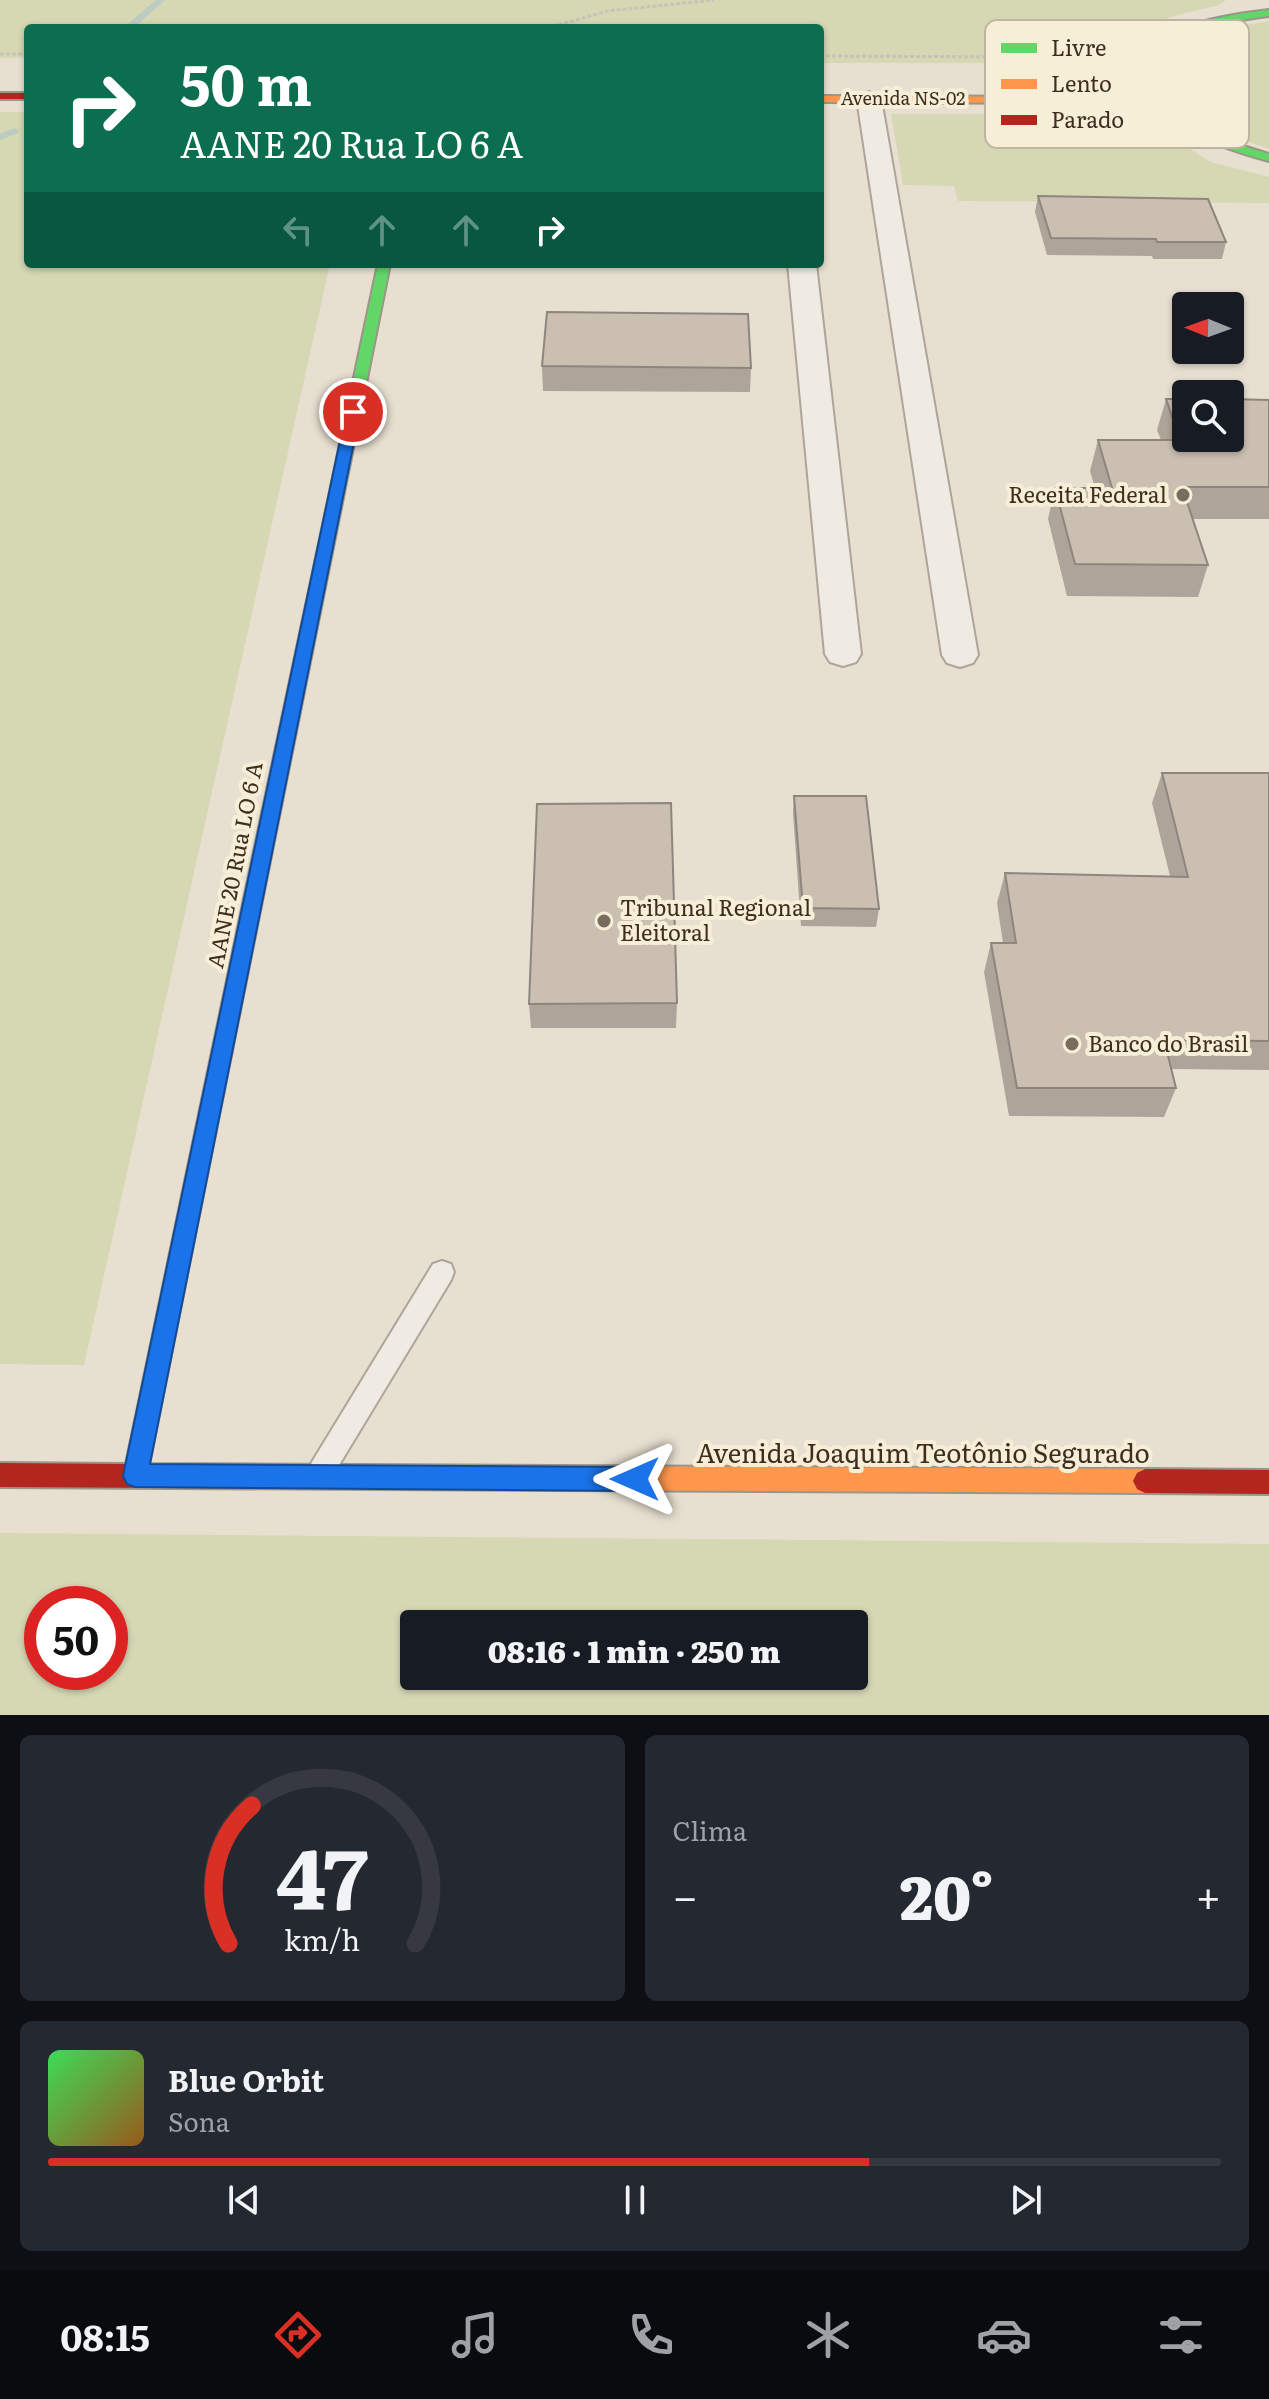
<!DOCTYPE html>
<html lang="pt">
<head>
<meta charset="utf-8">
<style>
  :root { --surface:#171b24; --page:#242831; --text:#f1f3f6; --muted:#9ea1a6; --line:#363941; --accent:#d93025 }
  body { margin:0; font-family:Literata,serif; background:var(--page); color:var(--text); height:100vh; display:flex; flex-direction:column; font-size:30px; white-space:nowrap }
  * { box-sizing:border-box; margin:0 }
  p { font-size:26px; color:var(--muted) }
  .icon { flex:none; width:44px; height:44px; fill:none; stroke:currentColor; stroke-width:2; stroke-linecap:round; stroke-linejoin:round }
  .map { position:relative; height:1715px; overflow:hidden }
  .side { display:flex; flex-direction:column; gap:20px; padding:20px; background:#0d0f14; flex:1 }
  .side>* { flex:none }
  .hud { position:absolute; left:24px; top:24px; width:800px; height:244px; border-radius:8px; box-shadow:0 2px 6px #0004; background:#0b6e4f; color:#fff; overflow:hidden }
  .needle { width:52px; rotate:271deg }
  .tools { position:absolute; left:1172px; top:292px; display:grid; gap:16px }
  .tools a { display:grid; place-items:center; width:72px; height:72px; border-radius:8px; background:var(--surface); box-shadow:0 2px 6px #0004; font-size:40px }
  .speed { position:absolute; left:24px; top:1586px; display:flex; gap:16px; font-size:40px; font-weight:700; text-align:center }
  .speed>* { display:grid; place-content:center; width:104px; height:104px; border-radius:50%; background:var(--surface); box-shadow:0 2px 6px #0004; line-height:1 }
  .speed .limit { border:12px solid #d22; background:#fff; color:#111 }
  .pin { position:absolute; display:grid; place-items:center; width:68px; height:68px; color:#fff; margin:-34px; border:4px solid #fff; border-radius:50%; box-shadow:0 2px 8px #0007 }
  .me { position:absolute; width:88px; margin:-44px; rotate:270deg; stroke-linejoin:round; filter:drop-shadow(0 0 6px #0008) }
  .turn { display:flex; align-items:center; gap:28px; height:168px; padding:0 24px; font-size:36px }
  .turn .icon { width:104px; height:104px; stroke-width:2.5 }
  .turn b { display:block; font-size:56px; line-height:68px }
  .lanes { display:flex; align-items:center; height:76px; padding:0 24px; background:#0003; justify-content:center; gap:40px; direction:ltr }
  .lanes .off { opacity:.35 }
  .big { font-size:60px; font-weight:800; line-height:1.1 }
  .side .card { flex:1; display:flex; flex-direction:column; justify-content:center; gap:12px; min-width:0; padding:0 28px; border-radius:12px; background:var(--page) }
  .side .dial { align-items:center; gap:0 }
  .dial svg { height:208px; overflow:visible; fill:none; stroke:var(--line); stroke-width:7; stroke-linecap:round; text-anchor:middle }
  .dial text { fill:var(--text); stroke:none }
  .song { display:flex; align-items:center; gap:24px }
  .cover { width:96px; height:96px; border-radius:12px; background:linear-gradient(135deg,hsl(130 70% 55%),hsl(30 70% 35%)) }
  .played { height:8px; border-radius:4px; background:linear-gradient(90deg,var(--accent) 70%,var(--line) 70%) }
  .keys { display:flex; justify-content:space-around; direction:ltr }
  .heat { display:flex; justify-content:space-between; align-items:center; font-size:44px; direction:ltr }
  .side .tiles { flex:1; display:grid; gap:20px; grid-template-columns:1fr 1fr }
  .card:last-child { grid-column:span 2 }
  .trip { position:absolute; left:400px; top:1610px; width:468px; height:80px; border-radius:8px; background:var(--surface); box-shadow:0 2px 6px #0004; font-weight:800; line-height:80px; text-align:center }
  .tab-bar { display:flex; height:128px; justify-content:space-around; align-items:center; background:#090b0e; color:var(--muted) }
  .tab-bar .icon { width:56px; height:56px }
  .tab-bar .current { color:var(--accent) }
  .tab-bar b { font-size:36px; color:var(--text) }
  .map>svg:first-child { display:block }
</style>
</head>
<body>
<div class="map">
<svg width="1269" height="1715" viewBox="0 0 1269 1715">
  <rect width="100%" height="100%" fill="#e7e0d1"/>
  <path fill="#d6d7b3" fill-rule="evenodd" d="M0,0H1226L1219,5C1196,11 1173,14 1151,25C1129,36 1122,61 1096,63H820V28H28V58H0Z
    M1269,21V149C1241,139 1213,130 1190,111C1116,52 1225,27 1269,21Z
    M0,112H28V264H330L84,1365L0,1364Z
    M891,114H1124L1136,116L1211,162L1269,177V203L958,201L954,186L903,185Z
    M0,1533L1269,1544V1715H0ZM110,1604V1672H42V1604ZM854,1624V1676H414V1624Z"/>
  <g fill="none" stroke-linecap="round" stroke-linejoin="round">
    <path fill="#bcccc2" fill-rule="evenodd" d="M156,0H165L134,28H128V24Z
      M15,128L19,131L18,133L0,140V134Z"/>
    <defs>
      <path id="lane" d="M442,1261L451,1264L454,1272L451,1280L330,1480L321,1484L312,1480L308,1471L312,1462L433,1264Z"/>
      <path id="street" d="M869,92L881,99L978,655L973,663L960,667L947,663L942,655L857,99Z
        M788,264H816L861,654L856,662L843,666L830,662L825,654Z"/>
      <path id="fast" d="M1269,10V16C1236,20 1141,32 1155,80C1160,101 1182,118 1200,128C1222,140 1246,147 1269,154V161C1217,147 1156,127 1141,69C1144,64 1146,56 1149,52C1170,22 1235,14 1269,10Z
        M378,264H390L271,856L262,863L253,856Z"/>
      <path id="slow" d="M1150,61L1154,62V66L1117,76L1066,77L1061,74L1066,71L1117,70Z
        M820,96L1094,97L1133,101L1181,115L1176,118L1133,107L1094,103L820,102Z
        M557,1466L1145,1469L1153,1473L1157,1481L1153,1489L1145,1493L557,1490L549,1486L545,1478L549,1470Z"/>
      <path id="jam" d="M0,93H28V99H0Z
        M262,849L271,856L149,1464L557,1466L565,1470L569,1478L565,1486L557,1490L0,1487V1463L126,1464L253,856Z
        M1145,1469L1269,1470V1494L1145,1493L1137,1489L1133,1481L1137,1473Z"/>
    </defs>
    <use href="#lane" stroke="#ada599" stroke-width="4"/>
    <use href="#street" stroke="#ada599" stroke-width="4"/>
    <use href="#fast" stroke="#9c958a" stroke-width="4"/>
    <use href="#slow" stroke="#9c958a" stroke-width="4"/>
    <use href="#jam" stroke="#9c958a" stroke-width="4"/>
    <path stroke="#c8c2b9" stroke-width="3" stroke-dasharray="4 2" stroke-linecap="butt" d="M547,28L608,11L714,0
      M1112,40L1135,21
      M0,54H28
      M820,56L1039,57"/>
    <use href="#lane" fill="#efebe3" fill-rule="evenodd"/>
    <use href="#street" fill="#efebe3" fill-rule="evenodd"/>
    <use href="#fast" fill="#63d668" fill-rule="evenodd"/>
    <use href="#slow" fill="#ff974d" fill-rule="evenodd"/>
    <use href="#jam" fill="#b3261e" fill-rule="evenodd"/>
  </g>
  <path fill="#afa499" d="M1038,196L1226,242L1222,259H1153L1152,256L1047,255L1035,212Z
    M542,366L751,368L750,392L543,391Z
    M1166,399L1269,400V519H1193L1208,565L1198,597L1067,596L1048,519L1055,488H1095L1090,471L1098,440H1161L1157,430Z
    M1162,773H1269V1070L1171,1069L1176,1088L1164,1117L1009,1116L984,972L991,943H1003L997,903L1005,873L1170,876L1152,803Z
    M794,796L879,909L876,927L801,926L793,813Z
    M677,1003L676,1028H531L529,1004Z"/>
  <path fill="#cbbfb2" stroke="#8e867d" stroke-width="2" d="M1038,196L1208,199L1226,242H1157L1156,239L1051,238Z
    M547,312L748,314L751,368L542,366Z
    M1166,399H1186V438H1230V399L1269,400V487H1182L1208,565L1075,564L1055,488H1112L1098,440H1180Z
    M1162,773H1269V1041L1164,1040L1176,1088H1017L991,943H1016L1005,873L1188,877Z
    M794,796H866L879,909L803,908Z
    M671,803L677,1003L529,1004L537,804Z"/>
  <path fill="#1a73e8" stroke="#114b97" stroke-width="2" d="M353,408L360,412L150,1464L635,1467L643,1470L647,1479L643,1487L635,1491L135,1487L127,1484L123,1476L346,412Z"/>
  <g fill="#786c5e" stroke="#f7eed8" stroke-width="3">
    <circle cx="1183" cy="495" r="8"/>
    <circle cx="604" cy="921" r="8"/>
    <circle cx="1072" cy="1044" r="8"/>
  </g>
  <g text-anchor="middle" stroke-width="8" stroke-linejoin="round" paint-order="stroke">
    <g font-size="18" fill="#3d2e20" stroke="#f7eed8">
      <text x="903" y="105">Avenida NS-02</text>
    </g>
    <g font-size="22" fill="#3d2e20" stroke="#f7eed8" text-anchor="start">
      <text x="1167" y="503" text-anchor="end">Receita Federal</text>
      <text x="620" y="916">Tribunal Regional<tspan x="620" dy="25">Eleitoral</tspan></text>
      <text x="1088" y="1052">Banco do Brasil</text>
    </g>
    <g font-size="22" fill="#3d2e20" stroke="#f7eed8">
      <text transform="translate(235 865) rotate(-79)" y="8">AANE 20 Rua LO 6 A</text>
    </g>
    <g font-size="26" fill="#3d2e20" stroke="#f7eed8">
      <text x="923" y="1463">Avenida Joaquim Teotônio Segurado</text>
    </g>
  </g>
  <rect x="985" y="20" width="264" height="128" rx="12" fill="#f7eed8" stroke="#bfb4a1" stroke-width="2"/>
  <rect x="1001" y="43" width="36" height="10" fill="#63d668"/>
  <rect x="1001" y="79" width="36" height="10" fill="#ff974d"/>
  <rect x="1001" y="115" width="36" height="10" fill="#b3261e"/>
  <g font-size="22" fill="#3d2e20">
    <text x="1051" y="56">Livre</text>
    <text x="1051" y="92">Lento</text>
    <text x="1051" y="128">Parado</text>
  </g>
</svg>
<div class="tools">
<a><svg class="needle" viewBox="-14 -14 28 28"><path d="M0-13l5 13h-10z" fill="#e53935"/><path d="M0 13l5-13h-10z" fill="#9ea1a6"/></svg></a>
<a><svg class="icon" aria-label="search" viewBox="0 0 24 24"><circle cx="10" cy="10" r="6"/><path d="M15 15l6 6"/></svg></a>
</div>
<div class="speed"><div class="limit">50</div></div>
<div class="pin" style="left:353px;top:412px;background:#d93025"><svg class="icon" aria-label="arrive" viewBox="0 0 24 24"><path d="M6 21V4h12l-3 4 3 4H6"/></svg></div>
<svg class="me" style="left:635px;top:1479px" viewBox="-20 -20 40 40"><path d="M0-17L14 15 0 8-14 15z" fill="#1a73e8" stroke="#fff" stroke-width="4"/></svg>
<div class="trip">08:16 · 1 min · 250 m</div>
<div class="hud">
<div class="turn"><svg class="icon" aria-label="right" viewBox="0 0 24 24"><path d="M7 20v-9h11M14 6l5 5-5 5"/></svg><div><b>50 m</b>AANE 20 Rua LO 6 A</div></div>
<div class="lanes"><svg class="icon off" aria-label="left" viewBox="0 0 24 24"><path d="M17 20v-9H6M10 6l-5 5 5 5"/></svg><svg class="icon off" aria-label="ahead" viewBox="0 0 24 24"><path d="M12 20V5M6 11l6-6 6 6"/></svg><svg class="icon off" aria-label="ahead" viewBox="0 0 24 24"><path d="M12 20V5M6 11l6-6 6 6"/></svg><svg class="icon" aria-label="right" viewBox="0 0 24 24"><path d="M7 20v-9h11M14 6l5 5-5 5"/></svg></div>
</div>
</div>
<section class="side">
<div class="tiles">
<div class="card dial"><svg viewBox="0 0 100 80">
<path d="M14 69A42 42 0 1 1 86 69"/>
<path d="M14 69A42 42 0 0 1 23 16" stroke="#d93025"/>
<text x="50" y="56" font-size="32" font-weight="700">47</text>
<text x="50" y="72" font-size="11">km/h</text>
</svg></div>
<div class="card"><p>Clima</p>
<div class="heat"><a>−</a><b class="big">20°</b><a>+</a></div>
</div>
<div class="card">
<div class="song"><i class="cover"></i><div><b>Blue Orbit</b><p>Sona</p></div></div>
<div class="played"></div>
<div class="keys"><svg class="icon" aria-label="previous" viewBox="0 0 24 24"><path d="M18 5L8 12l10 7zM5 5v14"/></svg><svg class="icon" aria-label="pause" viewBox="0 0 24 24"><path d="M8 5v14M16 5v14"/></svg><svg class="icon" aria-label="next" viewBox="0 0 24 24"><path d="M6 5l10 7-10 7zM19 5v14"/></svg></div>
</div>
</div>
</section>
<nav class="tab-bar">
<b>08:15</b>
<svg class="icon current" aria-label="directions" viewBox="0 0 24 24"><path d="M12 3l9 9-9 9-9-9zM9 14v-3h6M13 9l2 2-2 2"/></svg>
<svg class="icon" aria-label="music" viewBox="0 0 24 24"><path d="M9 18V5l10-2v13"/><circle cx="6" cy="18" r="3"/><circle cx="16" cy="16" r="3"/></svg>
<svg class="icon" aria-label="phone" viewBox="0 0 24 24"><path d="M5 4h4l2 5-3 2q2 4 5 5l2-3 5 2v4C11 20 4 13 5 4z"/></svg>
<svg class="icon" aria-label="climate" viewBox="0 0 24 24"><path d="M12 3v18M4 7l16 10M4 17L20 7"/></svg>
<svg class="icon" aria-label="car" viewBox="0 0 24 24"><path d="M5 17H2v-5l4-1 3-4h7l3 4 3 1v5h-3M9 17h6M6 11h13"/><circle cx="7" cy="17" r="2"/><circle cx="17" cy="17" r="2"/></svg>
<svg class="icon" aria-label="filters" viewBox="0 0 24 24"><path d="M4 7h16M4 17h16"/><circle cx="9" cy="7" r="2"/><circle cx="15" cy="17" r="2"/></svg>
</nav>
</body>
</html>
